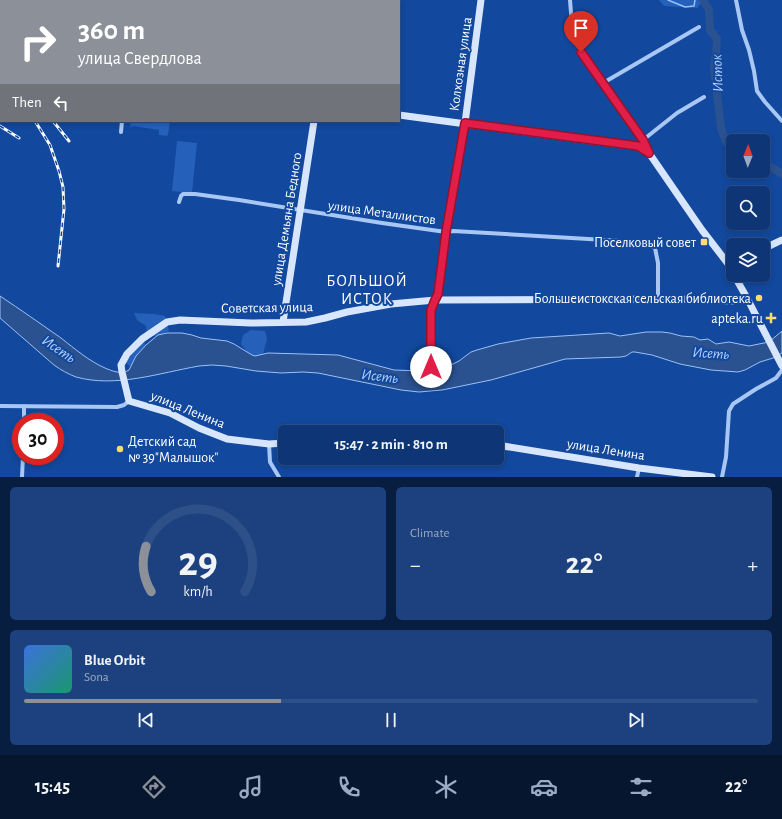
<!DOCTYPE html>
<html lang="en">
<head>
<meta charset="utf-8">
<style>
  :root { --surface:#0e3676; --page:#1c417e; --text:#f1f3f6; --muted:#9babc5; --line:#2e5088; --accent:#8c9099 }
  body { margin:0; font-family:"Alegreya Sans",sans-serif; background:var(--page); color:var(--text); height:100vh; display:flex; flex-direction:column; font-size:15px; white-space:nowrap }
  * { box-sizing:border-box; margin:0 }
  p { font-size:13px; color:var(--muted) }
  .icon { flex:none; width:22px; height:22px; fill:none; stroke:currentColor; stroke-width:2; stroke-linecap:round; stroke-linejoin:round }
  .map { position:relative; height:477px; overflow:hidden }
  .details { display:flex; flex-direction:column; gap:10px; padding:10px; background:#081e41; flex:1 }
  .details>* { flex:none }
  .banner { position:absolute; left:0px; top:0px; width:400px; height:122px; box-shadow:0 2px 6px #0003,0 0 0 1px var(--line); background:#8c9099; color:#fff; overflow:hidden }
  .needle { width:26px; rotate:1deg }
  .buttons { position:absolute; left:726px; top:134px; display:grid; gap:8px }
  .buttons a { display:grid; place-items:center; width:44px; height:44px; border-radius:6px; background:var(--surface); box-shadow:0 2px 6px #0003,0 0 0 1px var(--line); font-size:20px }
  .speed { position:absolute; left:12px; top:413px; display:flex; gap:8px; font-size:20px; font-weight:700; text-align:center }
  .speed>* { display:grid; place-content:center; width:52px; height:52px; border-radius:50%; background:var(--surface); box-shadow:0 2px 6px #0003,0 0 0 1px var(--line); line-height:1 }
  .speed .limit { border:6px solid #d22; background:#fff; color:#111 }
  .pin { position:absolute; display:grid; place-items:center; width:34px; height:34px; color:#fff; margin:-41px -17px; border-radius:50% 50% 50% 0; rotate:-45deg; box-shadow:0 0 4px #0007 }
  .pin .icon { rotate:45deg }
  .me { position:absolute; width:44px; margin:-22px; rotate:0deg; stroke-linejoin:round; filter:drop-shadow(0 0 3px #0008) }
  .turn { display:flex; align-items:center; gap:14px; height:84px; padding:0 12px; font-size:18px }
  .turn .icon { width:52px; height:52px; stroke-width:2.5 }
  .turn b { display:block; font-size:28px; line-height:34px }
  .then { display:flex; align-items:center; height:38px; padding:0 12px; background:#0003; gap:8px; font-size:15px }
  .big { font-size:30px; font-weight:700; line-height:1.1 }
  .details .card { flex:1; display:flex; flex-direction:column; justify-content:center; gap:6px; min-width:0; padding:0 14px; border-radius:6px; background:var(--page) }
  .details .dial { align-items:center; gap:0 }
  .dial svg { height:104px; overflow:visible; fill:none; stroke:var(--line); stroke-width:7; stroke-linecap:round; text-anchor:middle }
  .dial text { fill:var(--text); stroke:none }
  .song { display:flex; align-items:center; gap:12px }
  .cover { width:48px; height:48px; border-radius:6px; background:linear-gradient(135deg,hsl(220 70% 55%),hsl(160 70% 35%)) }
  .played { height:4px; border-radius:2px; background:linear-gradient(90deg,var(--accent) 35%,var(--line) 35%) }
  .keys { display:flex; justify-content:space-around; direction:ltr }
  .heat { display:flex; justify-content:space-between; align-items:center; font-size:22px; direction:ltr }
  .details .tiles { flex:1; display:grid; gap:10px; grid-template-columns:1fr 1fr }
  .card:last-child { grid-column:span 2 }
  .trip { position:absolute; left:278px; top:425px; width:226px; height:40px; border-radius:6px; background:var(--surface); box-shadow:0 2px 6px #0003,0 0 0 1px var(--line); font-weight:700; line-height:40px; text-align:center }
  .tabs { display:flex; height:64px; justify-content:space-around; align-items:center; background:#06162f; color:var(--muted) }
  .tabs .icon { width:28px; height:28px }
  .tabs .current { color:var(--accent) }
  .tabs b { font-size:18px; color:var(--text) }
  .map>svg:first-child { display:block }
</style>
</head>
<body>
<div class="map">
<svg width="782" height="477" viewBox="0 0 782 477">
  <rect width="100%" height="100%" fill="#12489d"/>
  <path fill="#2561bb" d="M33,0H128V1H33Z
    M659,0H704L697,8L664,6Z
    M131,121H170L168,135L167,136L159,135V130L133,126L130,128Z
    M177,141L197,143L192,193L172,191Z
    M134,313L154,314L165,316L169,331C161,334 155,338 147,335L146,326L137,320Z
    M251,330L265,331L267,339L263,354L255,356L248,353L241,344L243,335Z
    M143,341L146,345L136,356L131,367L125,362Z"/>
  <path fill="#2a5190" stroke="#9ac1f7" d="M0,296C21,310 41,324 61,338C75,349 89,361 105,368C112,371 122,375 129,370L136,356L146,345L158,335L167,333H182L192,335L201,338L227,341L234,344L252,355L255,356L268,353L338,355L394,370L423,371L440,369L445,368L459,361L471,352L477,350L498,344L531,338L609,333L620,336L646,332H662L670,333L681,336L694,337L700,340L708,339L716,344L729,342L749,346L769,342L782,331V353L773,358L760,362L745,370L738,372L711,370L680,364L652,355L635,352H632L626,356L621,357L565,359L491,380L442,390L419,392L401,390L318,373L303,372L281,373L256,371L226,366L212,365L199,366C159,373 116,388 76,377C68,374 61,370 54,365L0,318Z"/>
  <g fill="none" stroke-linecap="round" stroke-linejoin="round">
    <path stroke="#9ac1f7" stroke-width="1.5" d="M668,0L685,7L694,6L695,0
      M20,1V0
      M0,44L1,45"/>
    <path stroke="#2a5190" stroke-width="8" d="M703,0L709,10L710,30L717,39L716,53L714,68L721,128L726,142L733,144
      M763,162L782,174"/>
    <path stroke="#a8c7f4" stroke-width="4" d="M186,0L192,1
      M570,0L572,25L575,38L581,52L643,140L648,151
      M736,0L742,30L749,50L754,71L757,91L765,102L782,121
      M143,1L144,0
      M603,83L699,27
      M121,132L122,121
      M643,140L677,113L704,97
      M179,202L181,196L183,194H195L239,200L382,223L446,232L453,231L639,242L649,244L655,248L658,263V299
      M431,367V310L435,300
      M0,406L117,407L124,405L129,401
      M24,422V406
      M269,444L270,462L279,477
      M22,477L23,456
      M637,477L639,468
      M722,477L726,457L729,411L733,404L756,389L776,378L782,370"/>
    <path stroke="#d8e6fd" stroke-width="7" d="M334,1V0
      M0,64H1
      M399,115L638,147L649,153L702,230L729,265L733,272
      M763,249L782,240
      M734,275L747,298L782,366
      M435,300L438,294L446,232L465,123L481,0
      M283,322L314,121
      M285,443L269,444L227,439L199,428L170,413L129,401L122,372L121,365L127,354L142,339L167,322L180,320L251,323L306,322L325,318L347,312L391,304L435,300L680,299L733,301L747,298
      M497,445L639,468L712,477"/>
    <defs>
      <path id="rail" d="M0,79H1
        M0,100H1
        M35,121L50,145L59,171L63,187L64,209L58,266
        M53,121L69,141
        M0,126L19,138"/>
    </defs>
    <use href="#rail" stroke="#fff" stroke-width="3"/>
    <use href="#rail" stroke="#12489d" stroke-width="1.5" stroke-dasharray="4.5" stroke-linecap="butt"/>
  </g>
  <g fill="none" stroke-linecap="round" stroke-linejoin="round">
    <defs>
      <path id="route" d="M431,367V310L435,300L438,294L446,232L465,123L638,146L649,153L643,140L581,52"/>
    </defs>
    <use href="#route" stroke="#92132f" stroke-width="10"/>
    <use href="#route" stroke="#e11d48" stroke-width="7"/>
  </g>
  <g fill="#ffdc6b" stroke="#12489d" stroke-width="1.5">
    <rect x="700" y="238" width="8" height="8" rx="2"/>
    <circle cx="759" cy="298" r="4"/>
    <path d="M769 312h4v4h4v4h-4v4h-4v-4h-4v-4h4z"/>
    <circle cx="120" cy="449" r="4"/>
  </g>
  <g text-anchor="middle" stroke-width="4" stroke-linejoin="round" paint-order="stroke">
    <g font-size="14" fill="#fff" stroke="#12489d">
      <text transform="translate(460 64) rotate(-82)" y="5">Колхозная улица</text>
      <text transform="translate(382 212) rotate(8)" y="5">улица Металлистов</text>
      <text transform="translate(286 219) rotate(-81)" y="5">улица Демьяна Бедного</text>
      <text transform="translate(267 307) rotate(-1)" y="5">Советская улица</text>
      <text transform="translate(188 409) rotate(22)" y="5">улица Ленина</text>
      <text transform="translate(606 449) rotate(9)" y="5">улица Ленина</text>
    </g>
    <g font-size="14" fill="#fff" stroke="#12489d" text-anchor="end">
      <text x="696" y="247">Поселковый совет</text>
      <text x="751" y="303">Большеистокская сельская библиотека</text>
      <text x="763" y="323">apteka.ru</text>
      <text x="128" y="446" text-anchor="start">Детский сад<tspan x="128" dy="16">№ 39"Малышок"</tspan></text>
    </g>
    <g font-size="15" font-style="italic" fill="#b5d1fb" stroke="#12489d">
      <text transform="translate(717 73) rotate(-92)" y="5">Исток</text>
      <text transform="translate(59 349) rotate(34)" y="5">Исеть</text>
      <text transform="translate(711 353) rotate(4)" y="5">Исеть</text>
      <text transform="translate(380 376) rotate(7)" y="5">Исеть</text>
    </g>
    <g font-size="16" letter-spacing="1" fill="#fff" stroke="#12489d">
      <text x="367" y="286">БОЛЬШОЙ<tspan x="367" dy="18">ИСТОК</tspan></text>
    </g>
  </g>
</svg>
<div class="buttons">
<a><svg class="needle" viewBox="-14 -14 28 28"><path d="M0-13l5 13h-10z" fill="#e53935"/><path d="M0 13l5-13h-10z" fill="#9babc5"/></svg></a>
<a><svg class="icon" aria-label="search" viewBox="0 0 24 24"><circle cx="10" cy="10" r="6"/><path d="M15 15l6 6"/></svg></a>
<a><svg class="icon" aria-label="layers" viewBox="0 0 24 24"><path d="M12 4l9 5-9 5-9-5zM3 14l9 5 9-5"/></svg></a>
</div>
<div class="speed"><div class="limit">30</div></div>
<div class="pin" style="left:581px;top:52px;background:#d93025"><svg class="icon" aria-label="arrive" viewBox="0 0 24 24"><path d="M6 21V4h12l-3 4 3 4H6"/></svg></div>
<svg class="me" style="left:431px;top:367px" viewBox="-20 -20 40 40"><circle r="19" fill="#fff"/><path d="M0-13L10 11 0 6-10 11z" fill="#e11d48"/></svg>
<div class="trip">15:47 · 2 min · 810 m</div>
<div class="banner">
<div class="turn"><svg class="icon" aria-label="right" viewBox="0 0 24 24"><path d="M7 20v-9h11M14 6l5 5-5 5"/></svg><div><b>360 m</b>улица Свердлова</div></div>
<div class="then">Then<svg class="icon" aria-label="left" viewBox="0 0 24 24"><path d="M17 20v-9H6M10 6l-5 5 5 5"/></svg></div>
</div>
</div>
<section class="details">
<div class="tiles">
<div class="card dial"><svg viewBox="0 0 100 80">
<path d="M14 69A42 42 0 1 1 86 69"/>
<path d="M14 69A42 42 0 0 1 10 34" stroke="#8c9099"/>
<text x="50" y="56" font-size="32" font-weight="700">29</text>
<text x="50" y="72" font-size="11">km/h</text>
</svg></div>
<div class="card"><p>Climate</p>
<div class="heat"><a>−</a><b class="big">22°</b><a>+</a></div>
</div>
<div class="card">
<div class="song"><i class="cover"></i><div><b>Blue Orbit</b><p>Sona</p></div></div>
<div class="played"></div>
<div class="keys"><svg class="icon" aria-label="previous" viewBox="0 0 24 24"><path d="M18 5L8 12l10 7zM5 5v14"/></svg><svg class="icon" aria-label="pause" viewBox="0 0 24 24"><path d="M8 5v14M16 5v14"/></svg><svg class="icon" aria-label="next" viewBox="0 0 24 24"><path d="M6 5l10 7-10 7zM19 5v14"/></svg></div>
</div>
</div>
</section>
<nav class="tabs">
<b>15:45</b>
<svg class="icon current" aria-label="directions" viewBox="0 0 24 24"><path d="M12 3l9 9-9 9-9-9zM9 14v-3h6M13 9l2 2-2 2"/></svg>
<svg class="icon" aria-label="music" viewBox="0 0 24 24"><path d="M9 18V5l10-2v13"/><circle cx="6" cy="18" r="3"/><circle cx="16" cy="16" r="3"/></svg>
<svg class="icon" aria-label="phone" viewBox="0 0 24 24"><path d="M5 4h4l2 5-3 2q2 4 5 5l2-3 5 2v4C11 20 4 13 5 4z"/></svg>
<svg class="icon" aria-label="climate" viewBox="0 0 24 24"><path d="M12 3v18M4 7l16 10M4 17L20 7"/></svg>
<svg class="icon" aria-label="car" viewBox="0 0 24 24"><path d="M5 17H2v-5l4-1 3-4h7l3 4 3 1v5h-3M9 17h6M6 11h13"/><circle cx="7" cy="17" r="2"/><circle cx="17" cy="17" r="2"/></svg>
<svg class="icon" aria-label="filters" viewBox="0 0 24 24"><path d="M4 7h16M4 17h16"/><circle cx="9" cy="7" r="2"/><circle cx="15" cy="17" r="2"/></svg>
<b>22°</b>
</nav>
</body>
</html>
